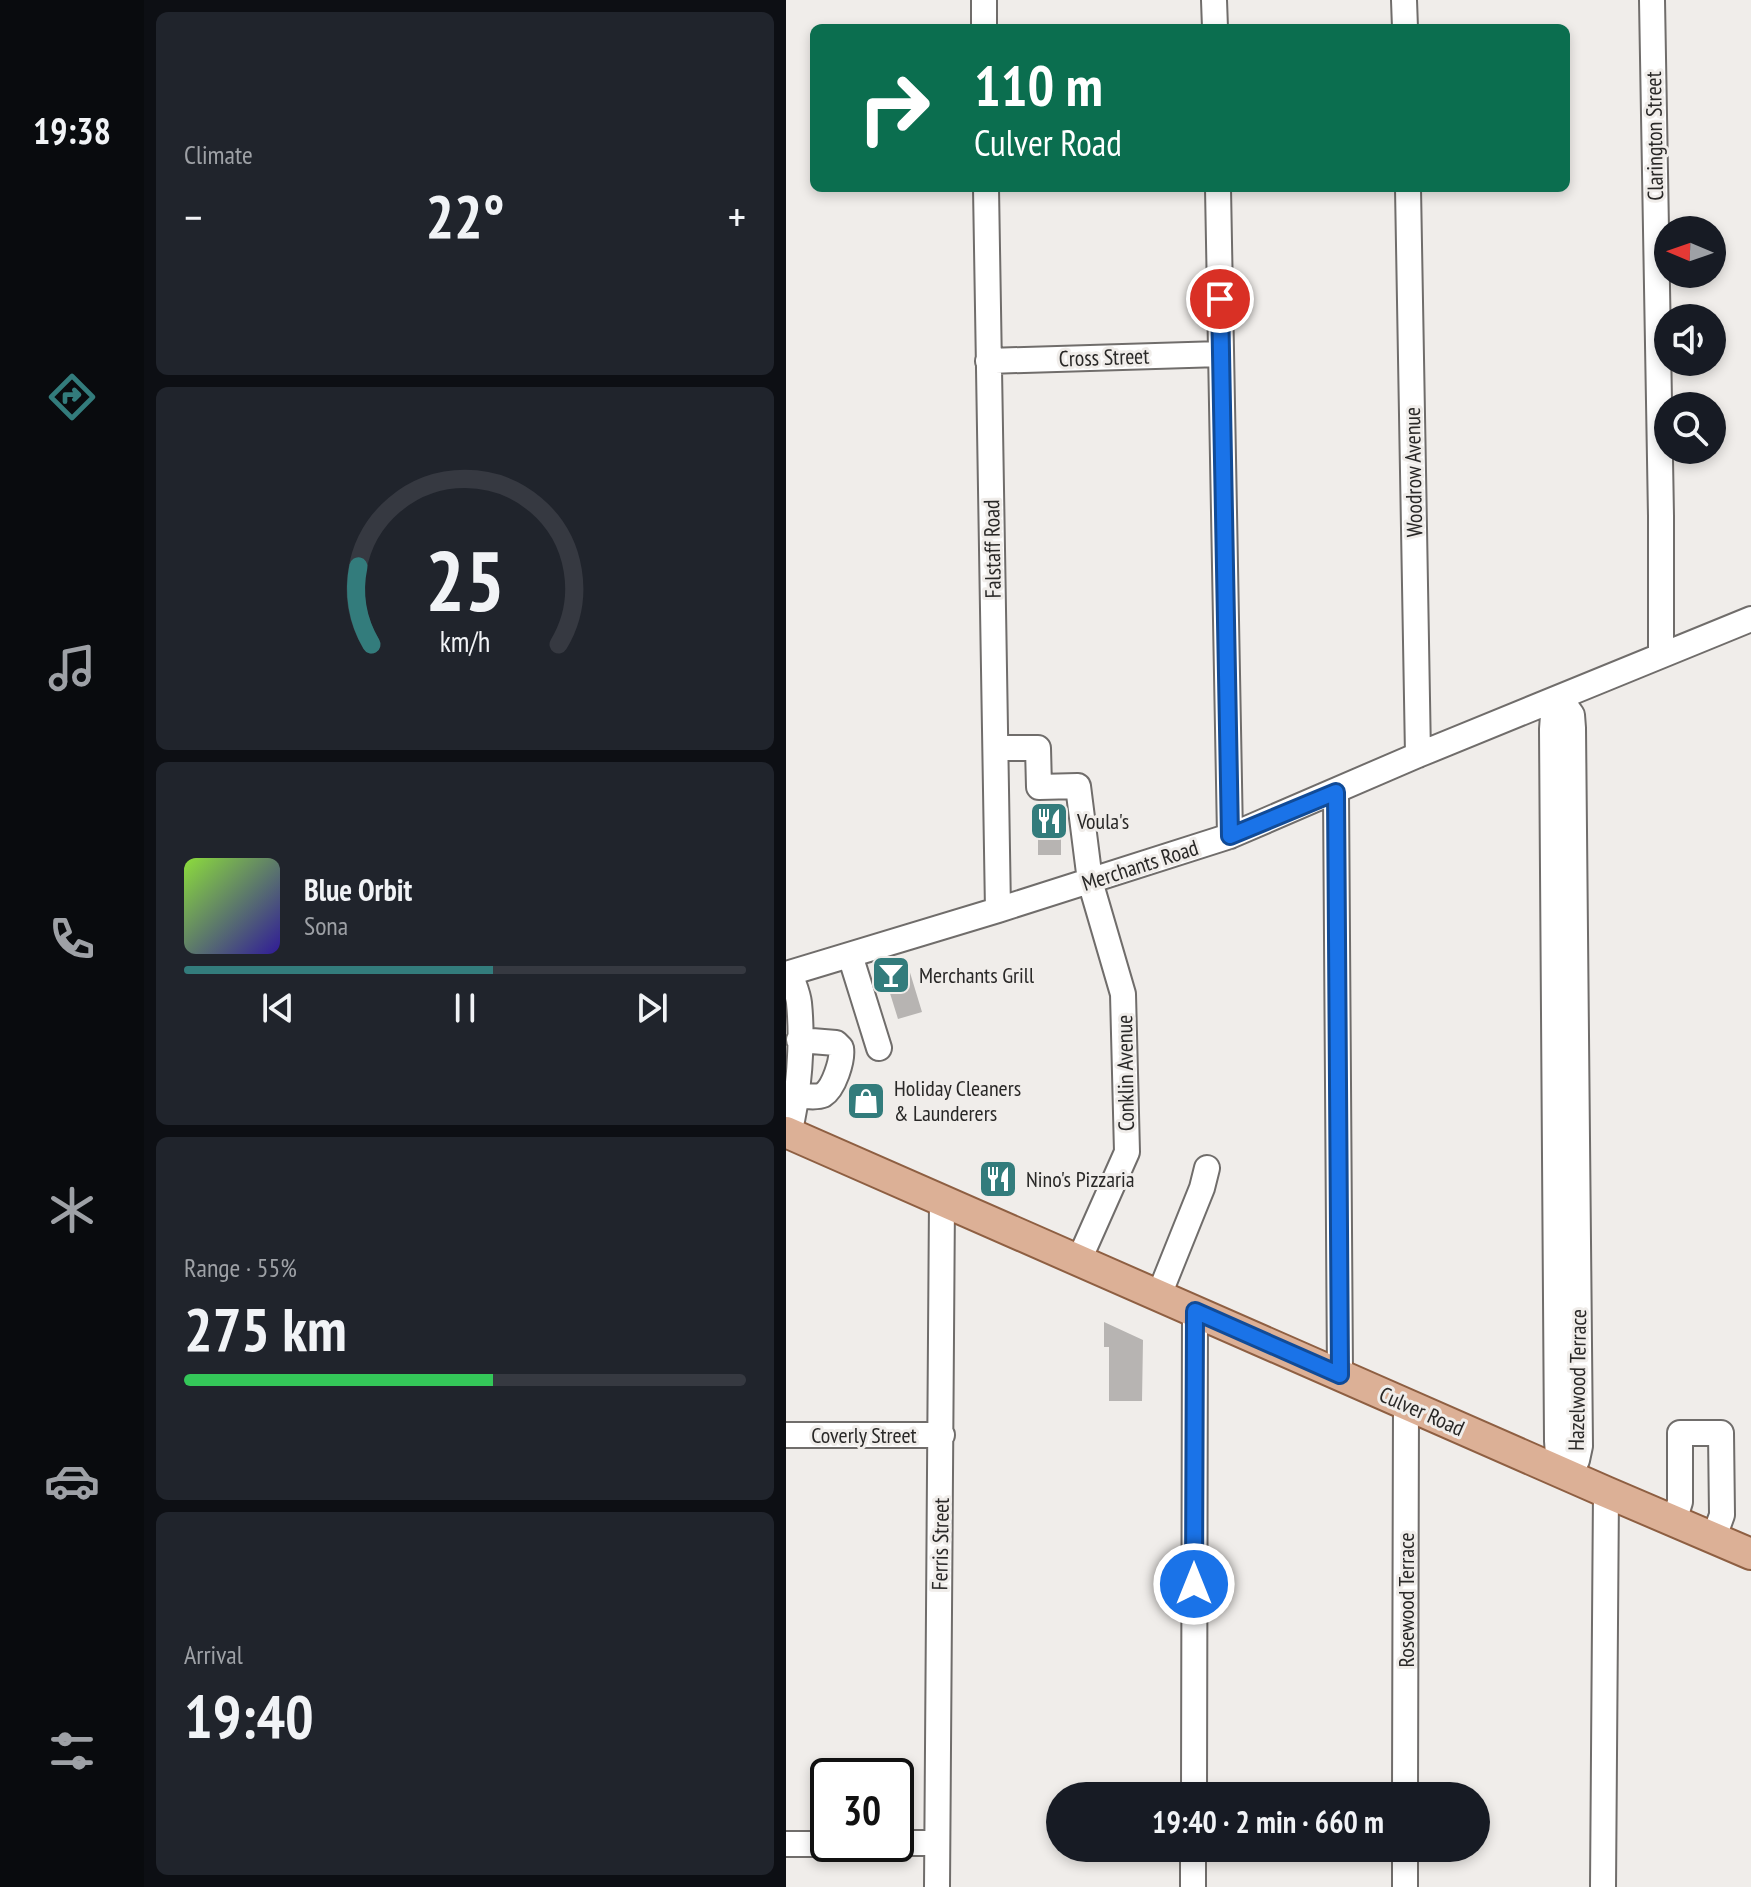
<!DOCTYPE html>
<html lang="en">
<head>
<meta charset="utf-8">
<style>
  :root { --surface:#171b24; --page:#20242c; --text:#f1f3f6; --muted:#9ea1a6; --line:#363941; --accent:#337c7c }
  body { margin:0; font-family:"PT Sans Narrow",sans-serif; background:var(--page); color:var(--text); height:100vh; display:flex; flex-direction:column; font-size:30px; white-space:nowrap }
  * { box-sizing:border-box; margin:0 }
  p { font-size:26px; color:var(--muted) }
  .icon { flex:none; width:44px; height:44px; fill:none; stroke:currentColor; stroke-width:2; stroke-linecap:round; stroke-linejoin:round }
  .map { position:relative; flex:1; overflow:hidden }
  .panel { display:flex; flex-direction:column; gap:12px; padding:12px; background:#0d0f14; width:642px }
  .panel>* { flex:none }
  .hud { position:absolute; left:24px; top:24px; width:760px; height:168px; border-radius:12px; box-shadow:0 4px 12px #0003; background:#0b6e4f; color:#fff; overflow:hidden }
  .needle { width:52px; rotate:272deg }
  .buttons { position:absolute; left:868px; top:216px; display:grid; gap:16px }
  .buttons a { display:grid; place-items:center; width:72px; height:72px; border-radius:50%; background:var(--surface); box-shadow:0 4px 12px #0003; font-size:40px }
  .speed { position:absolute; left:24px; top:1758px; display:flex; gap:16px; font-size:40px; font-weight:700; text-align:center }
  .speed>* { display:grid; place-content:center; width:104px; height:104px; border-radius:50%; background:var(--surface); box-shadow:0 4px 12px #0003; line-height:1 }
  .speed .limit { border:4px solid #111; border-radius:12px; background:#fff; color:#111 }
  .pin { position:absolute; display:grid; place-items:center; width:68px; height:68px; color:#fff; margin:-34px; border:4px solid #fff; border-radius:50%; box-shadow:0 2px 8px #0007 }
  .me { position:absolute; width:88px; margin:-44px; rotate:0deg; stroke-linejoin:round; filter:drop-shadow(0 0 6px #0008) }
  .turn { display:flex; align-items:center; gap:28px; height:168px; padding:0 32px; font-size:36px }
  .turn .icon { width:104px; height:104px; stroke-width:2.5 }
  .turn b { display:block; font-size:56px; line-height:68px }
  .big { font-size:60px; font-weight:600; line-height:1.1 }
  .panel .card { flex:1; display:flex; flex-direction:column; justify-content:center; gap:12px; min-width:0; padding:0 28px; border-radius:12px; background:var(--page) }
  .panel .dial { align-items:center; gap:0 }
  .dial svg { height:208px; overflow:visible; fill:none; stroke:var(--line); stroke-width:7; stroke-linecap:round; text-anchor:middle }
  .dial text { fill:var(--text); stroke:none }
  .song { display:flex; align-items:center; gap:24px }
  .cover { width:96px; height:96px; border-radius:12px; background:linear-gradient(135deg,hsl(90 70% 55%),hsl(250 70% 35%)) }
  .played { height:8px; border-radius:4px; background:linear-gradient(90deg,var(--accent) 55%,var(--line) 55%) }
  .keys { display:flex; justify-content:space-around; direction:ltr }
  .heat { display:flex; justify-content:space-between; align-items:center; font-size:44px; direction:ltr }
  .charge { height:12px; border-radius:6px; background:linear-gradient(90deg,#34c759 55%,var(--line) 0) }
  .trip { position:absolute; left:260px; top:1782px; width:444px; height:80px; border-radius:40px; background:var(--surface); box-shadow:0 4px 12px #0003; font-weight:600; line-height:80px; text-align:center }
  main { display:flex; flex:1; min-height:0 }
  .menu { display:flex; flex-direction:column; width:144px; justify-content:space-around; align-items:center; background:#090b0e; color:var(--muted) }
  .menu .icon { width:56px; height:56px }
  .menu .on { color:var(--accent) }
  .menu b { font-size:36px; color:var(--text) }
  .map>svg:first-child { display:block }
</style>
</head>
<body>
<main>
<nav class="menu">
<b>19:38</b>
<svg class="icon on" aria-label="directions" viewBox="0 0 24 24"><path d="M12 3l9 9-9 9-9-9zM9 14v-3h6M13 9l2 2-2 2"/></svg>
<svg class="icon" aria-label="music" viewBox="0 0 24 24"><path d="M9 18V5l10-2v13"/><circle cx="6" cy="18" r="3"/><circle cx="16" cy="16" r="3"/></svg>
<svg class="icon" aria-label="phone" viewBox="0 0 24 24"><path d="M5 4h4l2 5-3 2q2 4 5 5l2-3 5 2v4C11 20 4 13 5 4z"/></svg>
<svg class="icon" aria-label="climate" viewBox="0 0 24 24"><path d="M12 3v18M4 7l16 10M4 17L20 7"/></svg>
<svg class="icon" aria-label="car" viewBox="0 0 24 24"><path d="M5 17H2v-5l4-1 3-4h7l3 4 3 1v5h-3M9 17h6M6 11h13"/><circle cx="7" cy="17" r="2"/><circle cx="17" cy="17" r="2"/></svg>
<svg class="icon" aria-label="filters" viewBox="0 0 24 24"><path d="M4 7h16M4 17h16"/><circle cx="9" cy="7" r="2"/><circle cx="15" cy="17" r="2"/></svg>
</nav>
<section class="panel">
<div class="card"><p>Climate</p>
<div class="heat"><a>−</a><b class="big">22°</b><a>+</a></div>
</div>
<div class="card dial"><svg viewBox="0 0 100 80">
<path d="M14 69A42 42 0 1 1 86 69"/>
<path d="M14 69A42 42 0 0 1 9 39" stroke="#337c7c"/>
<text x="50" y="56" font-size="32" font-weight="700">25</text>
<text x="50" y="72" font-size="11">km/h</text>
</svg></div>
<div class="card">
<div class="song"><i class="cover"></i><div><b>Blue Orbit</b><p>Sona</p></div></div>
<div class="played"></div>
<div class="keys"><svg class="icon" aria-label="previous" viewBox="0 0 24 24"><path d="M18 5L8 12l10 7zM5 5v14"/></svg><svg class="icon" aria-label="pause" viewBox="0 0 24 24"><path d="M8 5v14M16 5v14"/></svg><svg class="icon" aria-label="next" viewBox="0 0 24 24"><path d="M6 5l10 7-10 7zM19 5v14"/></svg></div>
</div>
<div class="card"><p>Range · 55%</p><b class="big">275 km</b><div class="charge"></div></div>
<div class="card"><p>Arrival</p><b class="big">19:40</b></div>
</section>
<div class="map">
<svg width="965" height="1887" viewBox="0 0 965 1887">
  <rect width="100%" height="100%" fill="#f0edea"/>
  <path fill="#b7b4b2" d="M247,806H280V835H275V855H252V836H247Z
    M122,966L136,1012L112,1019L98,974Z
    M318,1322L357,1340L356,1401H323V1347H318Z"/>
  <g fill="none" stroke-linecap="round" stroke-linejoin="round">
    <defs>
      <path id="minor" d="M198,0V28
        M428,0L429,28
        M618,0L619,28
        M866,0L875,516V655
        M200,188L212,910
        M432,188L444,836
        M622,188L632,755
        M202,361L435,354
        M774,698L786,715L787,728L794,1446L791,1460L781,1475
        M774,698L767,715L766,729L771,1441L772,1455L781,1475
        M210,748H252L253,787L292,786L304,881L337,994L341,1152L293,1260
        M550,792L554,1375
        M64,955L93,1048
        M0,974L212,910L444,836L632,755L965,619
        M11,1095C18,1096 30,1098 37,1095C48,1088 57,1060 55,1048L50,1043L13,1040
        M3,1133C13,1095 17,1043 13,1003C12,993 7,983 4,973
        M373,1295L416,1188L421,1168
        M0,1435H156
        M888,1521L894,1502V1433H935L936,1515L928,1537
        M408,1796L409,1311
        M619,1796L620,1404
        M110,1843H151
        M0,1844H42
        M151,1887L156,1200
        M407,1887V1848
        M619,1887V1848
        M817,1887L820,1492"/>
      <path id="major" d="M0,1132L820,1492L965,1554"/>
    </defs>
    <use href="#minor" stroke="#706d6b" stroke-width="28"/>
    <use href="#major" stroke="#8e5f42" stroke-width="34"/>
    <use href="#minor" stroke="#fff" stroke-width="24"/>
    <use href="#major" stroke="#dcb096" stroke-width="30"/>
  </g>
  <g fill="none" stroke-linecap="round" stroke-linejoin="round">
    <defs>
      <path id="route" d="M408,1584L409,1311L554,1375L550,792L444,836L434,299"/>
    </defs>
    <use href="#route" stroke="#114b97" stroke-width="20"/>
    <use href="#route" stroke="#1a73e8" stroke-width="14"/>
  </g>
  <defs>
    <symbol id="restaurant-square" viewBox="-11 -11 22 22"><rect x="-9" y="-9" width="18" height="18" rx="4" fill="#337c7c" stroke="#f0edea"/><path d="M-5-6h1v4h1v-4h1v4h1v-4h1v5L-1.5 .5V6h-2V.5L-5-1ZM5-6V6H3V1.5H1.5Q1.5-4 5-6Z" fill="#fff"/></symbol>
    <symbol id="bar-square" viewBox="-11 -11 22 22"><rect x="-9" y="-9" width="18" height="18" rx="4" fill="#337c7c" stroke="#f0edea"/><path d="M-6-5H6L.8 .8V4.5H3.5V6h-7V4.5H-.8V.8Z" fill="#fff"/></symbol>
    <symbol id="shop-square" viewBox="-11 -11 22 22"><rect x="-9" y="-9" width="18" height="18" rx="4" fill="#337c7c" stroke="#f0edea"/><path d="M-5-2.5h2.3a2.7 3.5 0 0 1 5.4 0H5L5.5 6h-11ZM-1.5-2.5h3a1.5 2.3 0 0 0-3 0Z" fill="#fff"/></symbol>
  </defs>
  <g fill-rule="evenodd">
    <use href="#restaurant-square" x="241" y="799" width="44" height="44"/>
    <use href="#bar-square" x="83" y="953" width="44" height="44"/>
    <use href="#shop-square" x="58" y="1079" width="44" height="44"/>
    <use href="#restaurant-square" x="190" y="1157" width="44" height="44"/>
  </g>
  <g text-anchor="middle" stroke-width="6" stroke-linejoin="round" paint-order="stroke">
    <g font-size="22" fill="#292827" stroke="#f0edea">
      <text transform="translate(868 136) rotate(-91)" y="8">Clarington Street</text>
      <text transform="translate(318 357) rotate(-2)" y="8">Cross Street</text>
      <text transform="translate(627 472) rotate(-91)" y="8">Woodrow Avenue</text>
      <text transform="translate(206 549) rotate(-91)" y="8">Falstaff Road</text>
      <text transform="translate(354 865) rotate(-18)" y="8">Merchants Road</text>
      <text transform="translate(339 1073) rotate(-91)" y="8">Conklin Avenue</text>
      <text transform="translate(791 1380) rotate(-89)" y="8">Hazelwood Terrace</text>
      <text transform="translate(636 1411) rotate(24)" y="8">Culver Road</text>
      <text x="78" y="1443">Coverly Street</text>
      <text transform="translate(154 1544) rotate(-89)" y="8">Ferris Street</text>
      <text transform="translate(620 1600) rotate(-90)" y="8">Rosewood Terrace</text>
    </g>
    <g font-size="22" fill="#292827" stroke="#f0edea" text-anchor="start">
      <text x="291" y="829">Voula's</text>
      <text x="133" y="983">Merchants Grill</text>
      <text x="108" y="1096">Holiday Cleaners<tspan x="108" dy="25">&amp; Launderers</tspan></text>
      <text x="240" y="1187">Nino's Pizzaria</text>
    </g>
  </g>
</svg>
<div class="buttons">
<a><svg class="needle" viewBox="-14 -14 28 28"><path d="M0-13l5 13h-10z" fill="#e53935"/><path d="M0 13l5-13h-10z" fill="#9ea1a6"/></svg></a>
<a><svg class="icon" aria-label="sound" viewBox="0 0 24 24"><path d="M4 9h4l5-4v14l-5-4H4zM17 9q2 3 0 6"/></svg></a>
<a><svg class="icon" aria-label="search" viewBox="0 0 24 24"><circle cx="10" cy="10" r="6"/><path d="M15 15l6 6"/></svg></a>
</div>
<div class="speed"><div class="limit">30</div></div>
<div class="pin" style="left:434px;top:299px;background:#d93025"><svg class="icon" aria-label="arrive" viewBox="0 0 24 24"><path d="M6 21V4h12l-3 4 3 4H6"/></svg></div>
<svg class="me" style="left:408px;top:1584px" viewBox="-20 -20 40 40"><circle r="17" fill="#1a73e8" stroke="#fff" stroke-width="3"/><path d="M0-11L8 9 0 5-8 9z" fill="#fff"/></svg>
<div class="trip">19:40 · 2 min · 660 m</div>
<div class="hud">
<div class="turn"><svg class="icon" aria-label="right" viewBox="0 0 24 24"><path d="M7 20v-9h11M14 6l5 5-5 5"/></svg><div><b>110 m</b>Culver Road</div></div>
</div>
</div>
</main>
</body>
</html>
